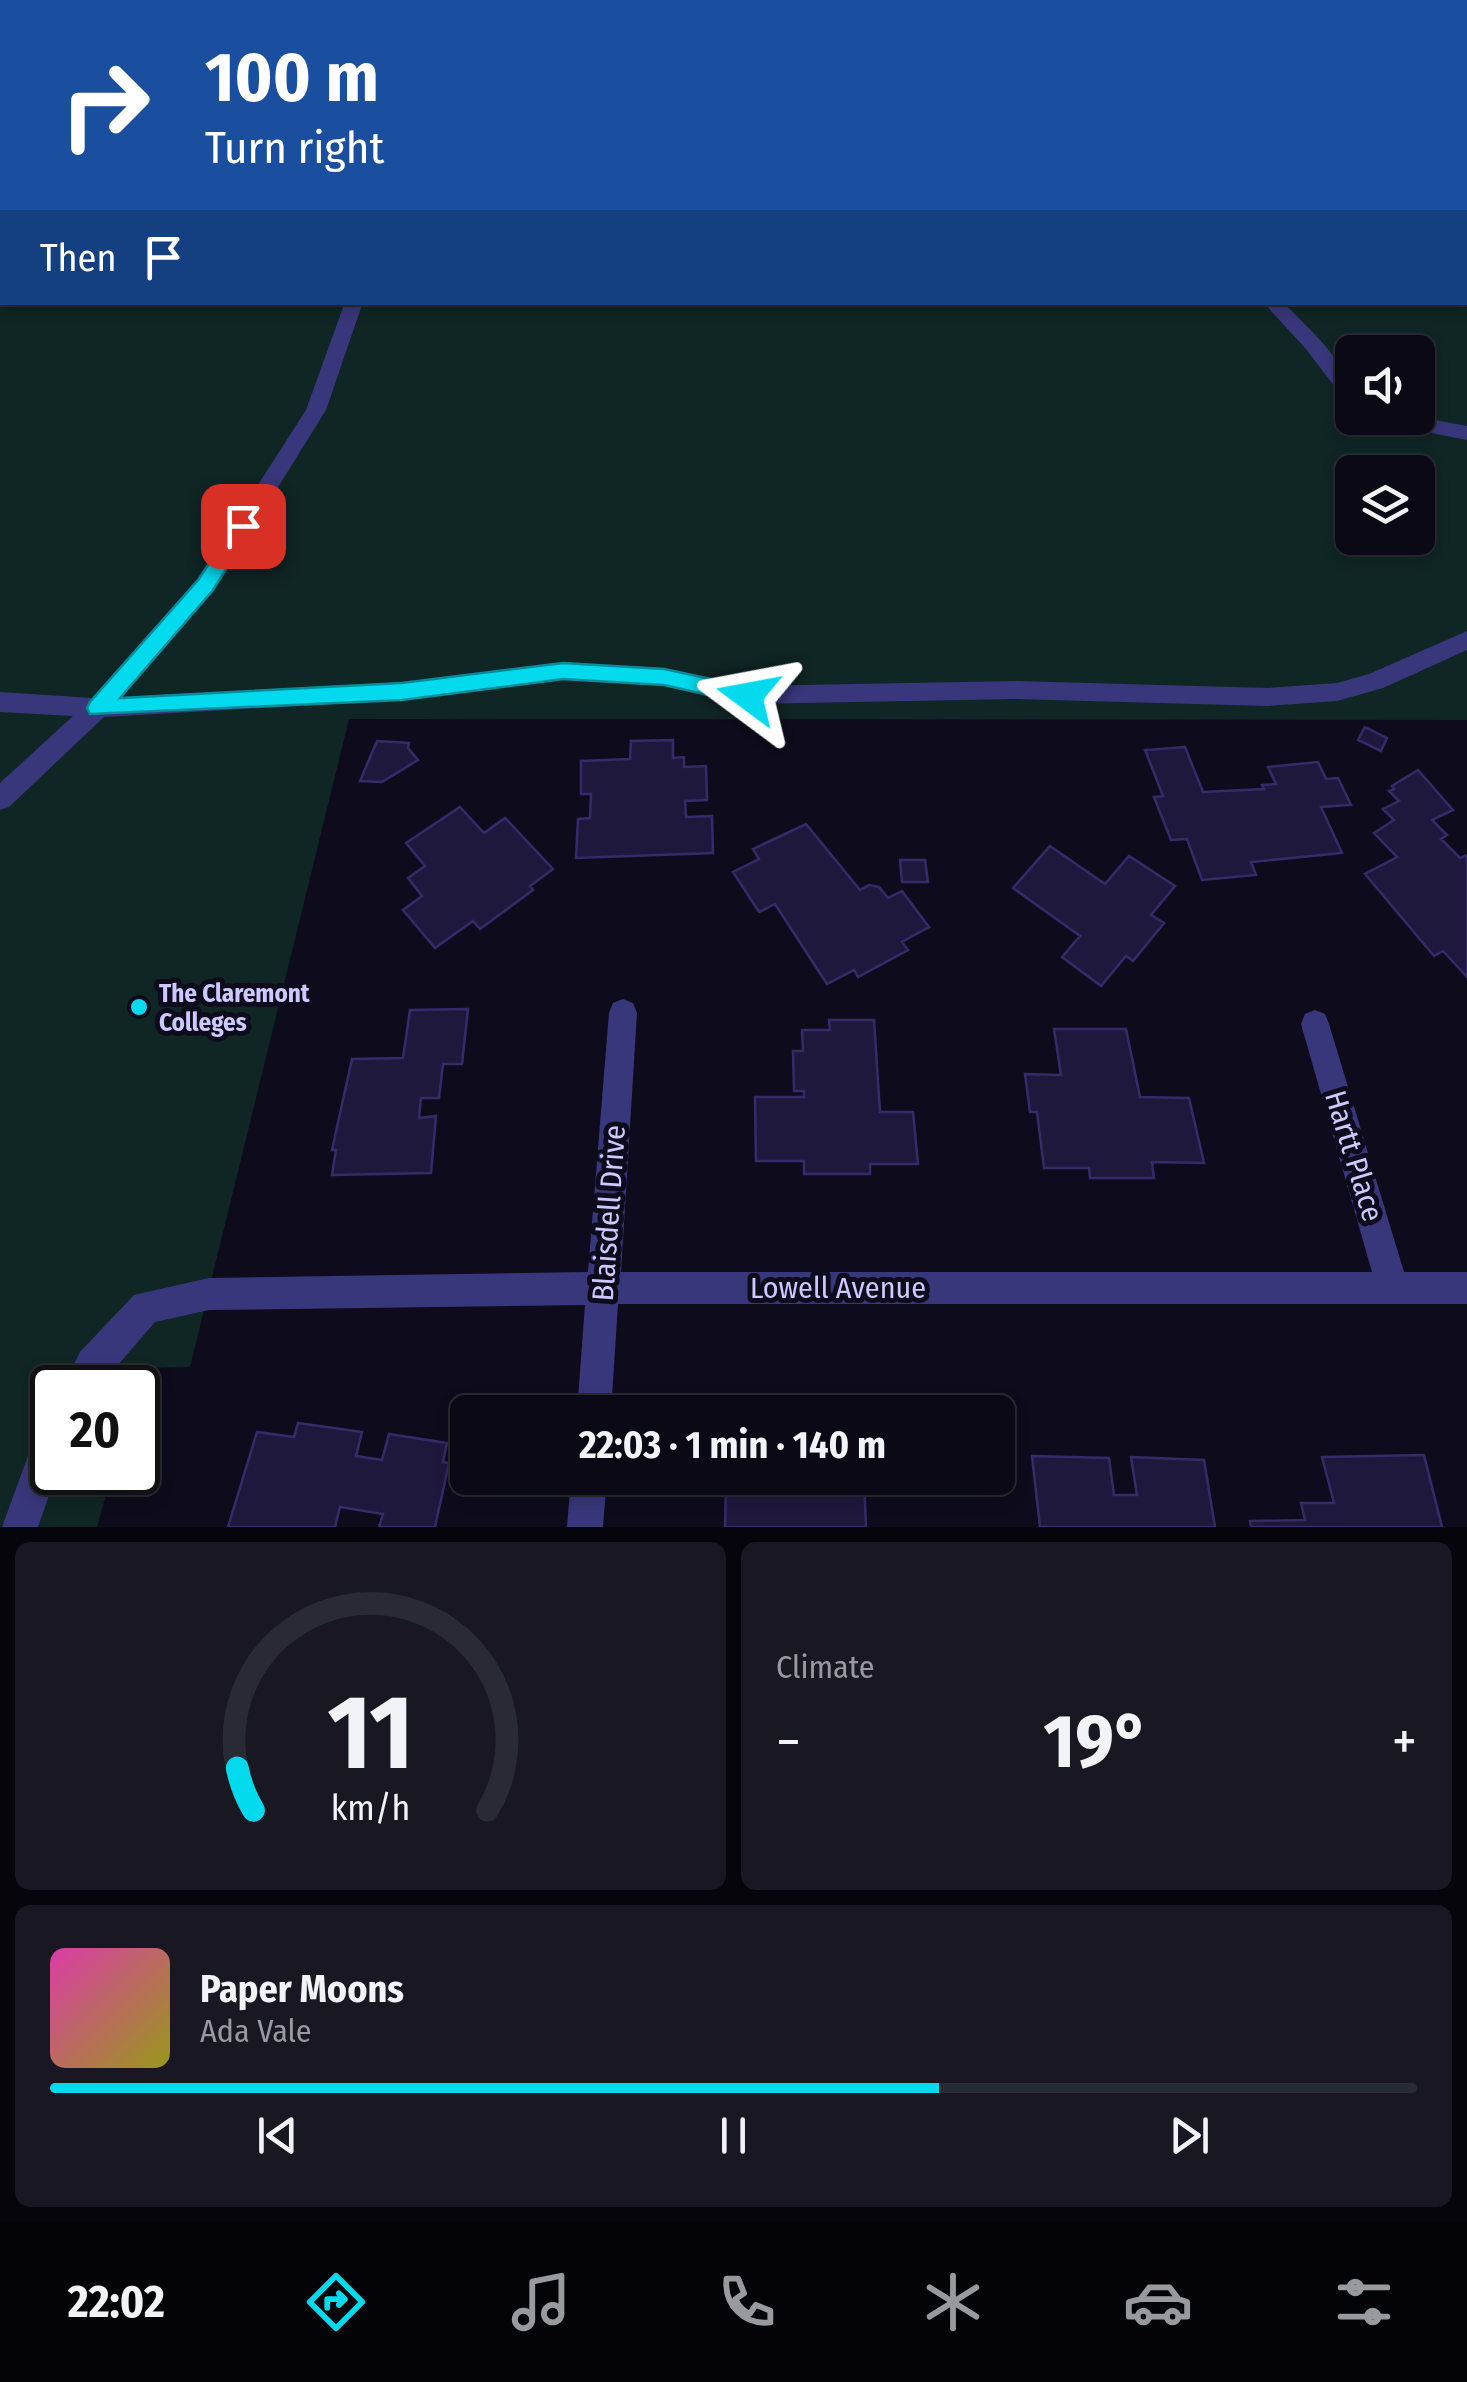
<!DOCTYPE html>
<html lang="en">
<head>
<meta charset="utf-8">
<style>
  :root { --surface:#0a0915; --page:#181722; --text:#f1f3f6; --muted:#999aa0; --line:#2a2a34; --accent:#04daee }
  body { margin:0; font-family:"Fira Sans Condensed",sans-serif; background:var(--page); color:var(--text); height:100vh; display:flex; flex-direction:column; font-size:38px; white-space:nowrap }
  * { box-sizing:border-box; margin:0 }
  p { font-size:32px; color:var(--muted) }
  .icon { flex:none; width:55px; height:55px; fill:none; stroke:currentColor; stroke-width:2; stroke-linecap:round; stroke-linejoin:round }
  .map { position:relative; height:1527px; overflow:hidden }
  .sheet { display:flex; flex-direction:column; gap:15px; padding:15px; background:#06050c; flex:1 }
  .sheet>* { flex:none }
  .hud { position:absolute; left:0px; top:0px; width:1468px; height:305px; box-shadow:0 5px 15px #0003,0 0 0 2px var(--line); background:#1a4fa0; color:#fff; overflow:hidden }
  .tools { position:absolute; left:1335px; top:335px; display:grid; gap:20px }
  .tools a { display:grid; place-items:center; width:100px; height:100px; border-radius:15px; background:var(--surface); box-shadow:0 5px 15px #0003,0 0 0 2px var(--line); font-size:50px }
  .speed { position:absolute; left:30px; top:1365px; display:flex; gap:20px; font-size:50px; font-weight:700; text-align:center }
  .speed>* { display:grid; place-content:center; width:130px; height:130px; border-radius:50%; background:var(--surface); box-shadow:0 5px 15px #0003,0 0 0 2px var(--line); line-height:1 }
  .speed .limit { border:5px solid #111; border-radius:15px; background:#fff; color:#111 }
  .pin { position:absolute; display:grid; place-items:center; width:85px; height:85px; color:#fff; margin:-42px; border-radius:20px; box-shadow:0 5px 15px #0006 }
  .me { position:absolute; width:110px; margin:-55px; rotate:283deg; stroke-linejoin:round; filter:drop-shadow(0 0 8px #0008) }
  .turn { display:flex; align-items:center; gap:35px; height:210px; padding:0 40px; font-size:45px }
  .turn .icon { width:130px; height:130px; stroke-width:2.5 }
  .turn b { display:block; font-size:70px; line-height:85px }
  .then { display:flex; align-items:center; height:95px; padding:0 40px; background:#0003; gap:20px; font-size:38px }
  .big { font-size:75px; font-weight:700; line-height:1.1 }
  .sheet .tile { flex:1; display:flex; flex-direction:column; justify-content:center; gap:15px; min-width:0; padding:0 35px; border-radius:15px; background:var(--page) }
  .sheet .dial { align-items:center; gap:0 }
  .dial svg { height:260px; overflow:visible; fill:none; stroke:var(--line); stroke-width:7; stroke-linecap:round; text-anchor:middle }
  .dial text { fill:var(--text); stroke:none }
  .song { display:flex; align-items:center; gap:30px }
  .cover { width:120px; height:120px; border-radius:15px; background:linear-gradient(135deg,hsl(320 70% 55%),hsl(60 70% 35%)) }
  .played { height:10px; border-radius:5px; background:linear-gradient(90deg,var(--accent) 65%,var(--line) 65%) }
  .keys { display:flex; justify-content:space-around; direction:ltr }
  .heat { display:flex; justify-content:space-between; align-items:center; font-size:55px; direction:ltr }
  .sheet .tiles { flex:1; display:grid; gap:15px; grid-template-columns:1fr 1fr }
  .tile:last-child { grid-column:span 2 }
  .trip { position:absolute; left:450px; top:1395px; width:565px; height:100px; border-radius:15px; background:var(--surface); box-shadow:0 5px 15px #0003,0 0 0 2px var(--line); font-weight:700; line-height:100px; text-align:center }
  .tab-bar { display:flex; height:160px; justify-content:space-around; align-items:center; background:#040408; color:var(--muted) }
  .tab-bar .icon { width:70px; height:70px }
  .tab-bar .active { color:var(--accent) }
  .tab-bar b { font-size:45px; color:var(--text) }
  .map>svg:first-child { display:block }
</style>
</head>
<body>
<div class="map">
<svg width="1467" height="1527" viewBox="0 0 1467 1527">
  <rect width="100%" height="100%" fill="#0e0c1c"/>
  <path fill="#0f2625" fill-rule="evenodd" d="M0,0H1467V720L349,719L190,1367L141,1368L135,1387L52,1388V1472L112,1473L97,1527H0ZM2,2H1465V302H2ZM1352,352H1418V418H1352ZM1352,472H1418V538H1352Z"/>
  <path fill="#1f183d" stroke="#362a69" stroke-width="2.5" d="M1365,727L1387,738L1381,751L1358,740Z
    M673,740V758L684,757V767L706,766L707,800L685,801L686,817L712,816L713,853L576,858L578,819L590,818L591,794H581V761L630,759L631,741Z
    M377,741L409,743L408,748L418,760L382,782L360,781Z
    M1185,747L1203,792L1264,789L1262,785L1276,784L1268,767L1318,762L1326,779L1338,778L1351,805L1321,807L1342,853L1251,862L1256,875L1202,880L1187,839L1171,840L1154,797L1163,796L1145,750Z
    M1418,770L1453,810L1432,820L1447,835L1441,839L1460,858L1467,855V977L1443,951L1434,956L1365,874L1397,857L1374,833L1394,820L1383,809L1399,801L1389,791L1394,789L1392,786Z
    M460,807L484,833L505,818L553,869L530,886L533,890L480,929L473,921L435,948L403,910L422,896L408,878L425,866L406,843Z
    M806,824L860,890L869,885L879,887L888,898L902,891L929,927L902,942L908,950L858,977L854,970L827,984L775,904L759,912L733,872L759,859L753,849Z
    M1050,846L1105,884L1129,856L1175,886L1151,915L1164,923L1133,961L1126,956L1101,986L1062,957L1080,936L1013,888Z
    M900,860H925L928,882H902Z
    M468,1009L462,1064H443L439,1098H421L419,1118L436,1116L431,1173L332,1175L336,1150H332L352,1059L403,1058L410,1010Z
    M829,1020H874L880,1112H913L918,1164H870V1174H804V1161H756L755,1097H804V1091H794L793,1051H803L802,1030H830Z
    M1054,1029H1126L1140,1097L1189,1098L1204,1163L1152,1162L1154,1178H1090L1089,1168H1044L1037,1112H1030L1025,1074L1061,1075Z
    M298,1423L362,1432L356,1456L382,1460L389,1434L447,1443L443,1462L449,1463L435,1527H379L383,1514L340,1507L335,1527H228L257,1432L294,1437Z
    M1424,1455L1442,1527H1251L1250,1521L1305,1520L1301,1503H1334L1322,1457Z
    M1032,1456L1109,1458L1114,1495H1137L1131,1457L1204,1460L1215,1527H1040Z
    M752,1478H864L866,1527H725L726,1489L752,1490Z"/>
  <g fill="none" stroke-linecap="round" stroke-linejoin="round">
    <path stroke="#2eaca2" stroke-width="4" stroke-dasharray="2.5 5" stroke-linecap="butt" d="M795,0L810,2
      M887,0L892,2
      M1231,0L1285,2
      M1388,2L1427,0"/>
    <path fill="#39377b" fill-rule="evenodd" d="M682,0H701L703,2H684Z
      M1465,104H1467V114H1465Z
      M0,276H2V286H0Z
      M345,302H363L326,410L214,590L122,697L402,682L563,662L665,668L749,686L1015,681L1268,688L1337,683L1369,674L1467,631V650L1383,688L1337,701L1268,706L1015,699L749,704L665,686L563,680L402,700L104,717L9,807L0,810V783L73,716L0,712V692L92,698L198,578L306,410Z
      M1263,302H1283C1308,329 1352,364 1352,402L1345,400L1306,349Z
      M1418,417L1467,426V440L1385,424L1375,418Z
      M623,999L633,1003L637,1013L621,1272H1372L1301,1024L1305,1014L1315,1010L1325,1014L1329,1024L1404,1272H1467V1304H618L611,1412H577L585,1305L209,1310L155,1322L98,1388H62L80,1352L134,1295L209,1278L588,1272L609,1013L613,1003Z
      M52,1417V1472H57L38,1527H2L40,1423Z
      M571,1478H607L603,1527H567Z"/>
  </g>
  <path fill="#04daee" stroke="#038e9b" stroke-width="2.5" d="M243,519L253,526L213,590L120,698L402,683L563,663L664,669L748,687L759,696L748,704L664,685L563,679L402,700L90,714L87,708L90,702L199,579L236,521Z"/>
  <circle fill="#04daee" stroke="#0e0c1c" stroke-width="4" cx="139" cy="1007" r="10"/>
  <g text-anchor="middle" stroke-width="10" stroke-linejoin="round" paint-order="stroke">
    <g font-size="25" font-weight="bold" fill="#cdc8fe" stroke="#0e0c1c" text-anchor="start">
      <text x="159" y="1002">The Claremont<tspan x="159" dy="29">Colleges</tspan></text>
    </g>
    <g font-size="30" fill="#cdc8fe" stroke="#0e0c1c">
      <text transform="translate(1354 1156) rotate(73)" y="10">Hartt Place</text>
      <text transform="translate(609 1213) rotate(-86)" y="10">Blaisdell Drive</text>
      <text x="838" y="1298">Lowell Avenue</text>
    </g>
  </g>
</svg>
<div class="tools">
<a><svg class="icon" aria-label="sound" viewBox="0 0 24 24"><path d="M4 9h4l5-4v14l-5-4H4zM17 9q2 3 0 6"/></svg></a>
<a><svg class="icon" aria-label="layers" viewBox="0 0 24 24"><path d="M12 4l9 5-9 5-9-5zM3 14l9 5 9-5"/></svg></a>
</div>
<div class="speed"><div class="limit">20</div></div>
<div class="pin" style="left:243px;top:526px;background:#d93025"><svg class="icon" aria-label="arrive" viewBox="0 0 24 24"><path d="M6 21V4h12l-3 4 3 4H6"/></svg></div>
<svg class="me" style="left:748px;top:696px" viewBox="-20 -20 40 40"><path d="M0-17L14 15 0 8-14 15z" fill="#04daee" stroke="#fff" stroke-width="4"/></svg>
<div class="trip">22:03 · 1 min · 140 m</div>
<div class="hud">
<div class="turn"><svg class="icon" aria-label="right" viewBox="0 0 24 24"><path d="M7 20v-9h11M14 6l5 5-5 5"/></svg><div><b>100 m</b>Turn right</div></div>
<div class="then">Then<svg class="icon" aria-label="arrive" viewBox="0 0 24 24"><path d="M6 21V4h12l-3 4 3 4H6"/></svg></div>
</div>
</div>
<section class="sheet">
<div class="tiles">
<div class="tile dial"><svg viewBox="0 0 100 80">
<path d="M14 69A42 42 0 1 1 86 69"/>
<path d="M14 69A42 42 0 0 1 9 56" stroke="#04daee"/>
<text x="50" y="56" font-size="32" font-weight="700">11</text>
<text x="50" y="72" font-size="11">km/h</text>
</svg></div>
<div class="tile"><p>Climate</p>
<div class="heat"><a>−</a><b class="big">19°</b><a>+</a></div>
</div>
<div class="tile">
<div class="song"><i class="cover"></i><div><b>Paper Moons</b><p>Ada Vale</p></div></div>
<div class="played"></div>
<div class="keys"><svg class="icon" aria-label="previous" viewBox="0 0 24 24"><path d="M18 5L8 12l10 7zM5 5v14"/></svg><svg class="icon" aria-label="pause" viewBox="0 0 24 24"><path d="M8 5v14M16 5v14"/></svg><svg class="icon" aria-label="next" viewBox="0 0 24 24"><path d="M6 5l10 7-10 7zM19 5v14"/></svg></div>
</div>
</div>
</section>
<nav class="tab-bar">
<b>22:02</b>
<svg class="icon active" aria-label="directions" viewBox="0 0 24 24"><path d="M12 3l9 9-9 9-9-9zM9 14v-3h6M13 9l2 2-2 2"/></svg>
<svg class="icon" aria-label="music" viewBox="0 0 24 24"><path d="M9 18V5l10-2v13"/><circle cx="6" cy="18" r="3"/><circle cx="16" cy="16" r="3"/></svg>
<svg class="icon" aria-label="phone" viewBox="0 0 24 24"><path d="M5 4h4l2 5-3 2q2 4 5 5l2-3 5 2v4C11 20 4 13 5 4z"/></svg>
<svg class="icon" aria-label="climate" viewBox="0 0 24 24"><path d="M12 3v18M4 7l16 10M4 17L20 7"/></svg>
<svg class="icon" aria-label="car" viewBox="0 0 24 24"><path d="M5 17H2v-5l4-1 3-4h7l3 4 3 1v5h-3M9 17h6M6 11h13"/><circle cx="7" cy="17" r="2"/><circle cx="17" cy="17" r="2"/></svg>
<svg class="icon" aria-label="filters" viewBox="0 0 24 24"><path d="M4 7h16M4 17h16"/><circle cx="9" cy="7" r="2"/><circle cx="15" cy="17" r="2"/></svg>
</nav>
</body>
</html>
